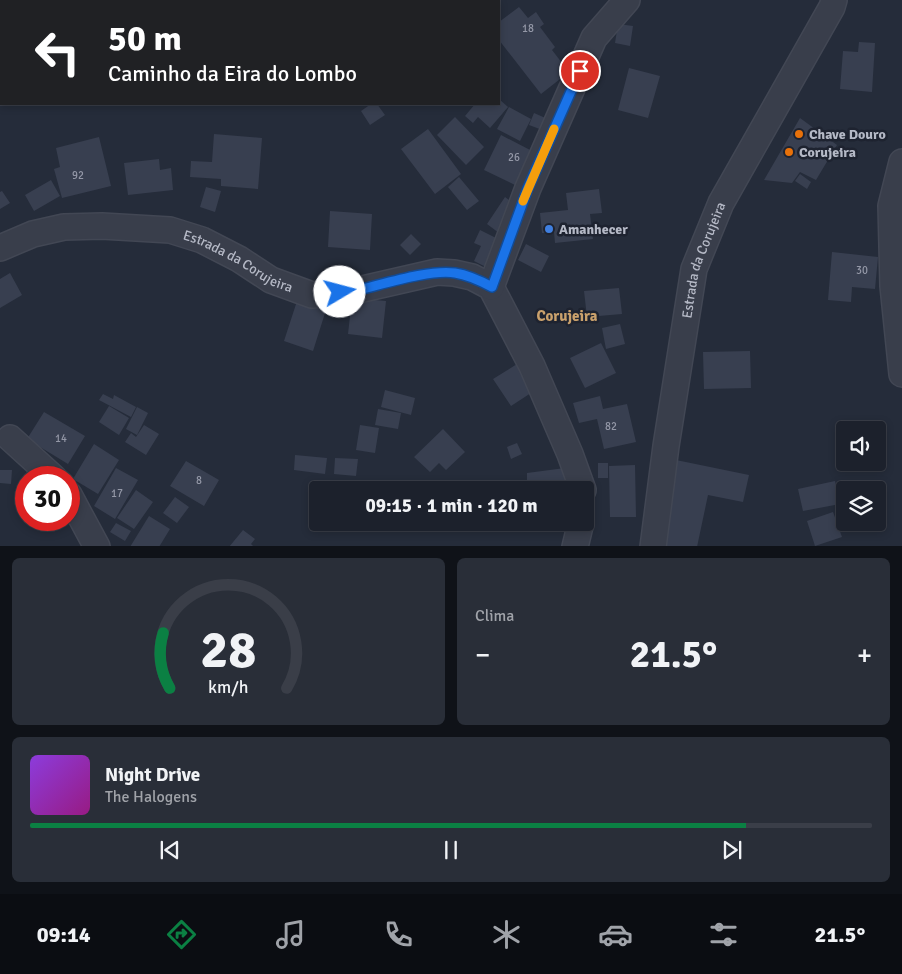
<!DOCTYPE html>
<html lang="pt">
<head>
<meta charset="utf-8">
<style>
  :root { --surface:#1c212c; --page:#292e38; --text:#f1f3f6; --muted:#a0a3a9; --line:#3a3e48; --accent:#0b8043 }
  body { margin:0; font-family:Signika,sans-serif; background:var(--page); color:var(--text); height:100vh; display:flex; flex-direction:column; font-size:19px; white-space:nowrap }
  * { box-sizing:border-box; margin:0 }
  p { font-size:16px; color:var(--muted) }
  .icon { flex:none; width:28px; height:28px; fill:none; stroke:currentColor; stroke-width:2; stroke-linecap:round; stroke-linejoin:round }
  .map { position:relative; height:546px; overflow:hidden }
  .sheet { display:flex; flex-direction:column; gap:12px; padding:12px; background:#0f1218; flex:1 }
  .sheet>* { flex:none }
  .hud { position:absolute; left:0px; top:0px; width:500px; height:105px; box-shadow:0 2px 8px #0003,0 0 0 1px var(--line); background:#202124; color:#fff; overflow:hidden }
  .controls { position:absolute; left:836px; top:421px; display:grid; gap:10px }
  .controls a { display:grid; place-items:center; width:50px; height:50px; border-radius:5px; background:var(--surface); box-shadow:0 2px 8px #0003,0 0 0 1px var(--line); font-size:25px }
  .speed { position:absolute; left:15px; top:466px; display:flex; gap:10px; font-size:25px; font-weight:700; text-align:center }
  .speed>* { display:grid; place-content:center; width:65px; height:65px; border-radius:50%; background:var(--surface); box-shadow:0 2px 8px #0003,0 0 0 1px var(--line); line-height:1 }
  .speed .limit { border:8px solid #d22; background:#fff; color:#111 }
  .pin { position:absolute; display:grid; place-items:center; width:42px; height:42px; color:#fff; margin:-21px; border:2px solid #fff; border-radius:50%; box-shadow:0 1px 5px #0007 }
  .me { position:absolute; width:55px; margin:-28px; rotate:82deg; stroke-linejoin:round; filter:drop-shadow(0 0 4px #0008) }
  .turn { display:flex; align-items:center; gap:18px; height:105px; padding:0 25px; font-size:22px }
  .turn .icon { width:65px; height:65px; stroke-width:2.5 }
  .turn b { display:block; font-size:35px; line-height:42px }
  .big { font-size:38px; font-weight:800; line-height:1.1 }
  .sheet .widget { flex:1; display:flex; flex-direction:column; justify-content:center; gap:8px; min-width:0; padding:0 18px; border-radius:8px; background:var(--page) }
  .sheet .dial { align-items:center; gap:0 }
  .dial svg { height:130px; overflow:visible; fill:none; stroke:var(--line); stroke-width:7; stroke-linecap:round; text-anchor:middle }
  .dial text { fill:var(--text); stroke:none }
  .song { display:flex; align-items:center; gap:15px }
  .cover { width:60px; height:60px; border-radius:8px; background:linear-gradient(135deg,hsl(270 70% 55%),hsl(310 70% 35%)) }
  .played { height:5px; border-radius:2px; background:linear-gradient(90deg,var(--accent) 85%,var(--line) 85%) }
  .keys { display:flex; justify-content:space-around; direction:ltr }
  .heat { display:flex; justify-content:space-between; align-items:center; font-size:28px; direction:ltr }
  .sheet .tiles { flex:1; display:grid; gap:12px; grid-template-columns:1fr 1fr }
  .widget:last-child { grid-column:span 2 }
  .trip { position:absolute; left:309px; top:481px; width:285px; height:50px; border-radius:5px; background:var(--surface); box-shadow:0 2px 8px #0003,0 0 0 1px var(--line); font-weight:800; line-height:50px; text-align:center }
  .tabs { display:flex; height:80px; justify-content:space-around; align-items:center; background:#0b0d12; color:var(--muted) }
  .tabs .icon { width:35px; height:35px }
  .tabs .on { color:var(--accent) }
  .tabs b { font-size:22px; color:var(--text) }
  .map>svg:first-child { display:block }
</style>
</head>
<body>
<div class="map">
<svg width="902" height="547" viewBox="0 0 902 547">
  <rect width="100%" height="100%" fill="#252c3a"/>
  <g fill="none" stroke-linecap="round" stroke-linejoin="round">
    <path stroke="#1a2237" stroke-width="6" d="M0,31L1,30"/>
  </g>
  <path fill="#383f50" d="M519,7L528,18L536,12L544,24L540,27L555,47L552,50L569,72L541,94L499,40V22Z
    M618,24L633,26L630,46L615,43Z
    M859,42L875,43L872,92L840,89L843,51L858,52Z
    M629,68L660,76L648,118L618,110Z
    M499,99L508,107L490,128L478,117L473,123L465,116L475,104H499Z
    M371,104H377L385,115L370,125L361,111Z
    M509,107L531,119L520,141L497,129Z
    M534,113L550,120L545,131L529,125Z
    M455,117L484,147L466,165L437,135Z
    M800,118L837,145L816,180L800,172L792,183L764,180Z
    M428,129L461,174L435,194L401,149Z
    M214,134L262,138L258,189L221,186V179L190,177L191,161L212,162Z
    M501,135L532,151L515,185L484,170Z
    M99,137L111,186L62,198L54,169L60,167L56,148Z
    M159,159L160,170L171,168L173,190L128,195L124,163Z
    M800,174L811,182L807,189L795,181Z
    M459,177L479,201L467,210L448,187Z
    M51,180L60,196L34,211L25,195Z
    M206,187L221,191L215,212L200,207Z
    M599,189L602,213L590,214L593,239L555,243L554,232L542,233L540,213L568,210L566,193Z
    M2,191L10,203L0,209V192Z
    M505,197L517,206L499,233L487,224Z
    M330,211L372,214L370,250L328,247Z
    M480,230L502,241L488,268L474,261L481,246L474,243Z
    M411,234L421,244L410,255L400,245Z
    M526,244L549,256L541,272L518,260Z
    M832,252L878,257L875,289L852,287L851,302L828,300Z
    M10,273L22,295L0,308V279Z
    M619,288L622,314L587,317L584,291Z
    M352,298L386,301L382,338L348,334Z
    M297,301L326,310L313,351L284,341Z
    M620,324L625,344L606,349L602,328Z
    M601,343L616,373L585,388L570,358Z
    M750,351L751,388L704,389L703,352Z
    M517,364L534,391L511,406L493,379Z
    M385,390L415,398L411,415L381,407Z
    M103,394L113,399L114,395L136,407L131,417L99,400Z
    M600,396L603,409L627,404L636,442L604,449L597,419L579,423L573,403Z
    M109,406L129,418L119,435L99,422Z
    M137,407L148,413L137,435L126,429Z
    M378,409L401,413L398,429L375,425Z
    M44,412L85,436L68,464L27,439Z
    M144,425L159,434L146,455L125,442L131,433L136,437Z
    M360,425L379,428L375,453L356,450Z
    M443,429L465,452L446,470L439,463L430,472L414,457Z
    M517,443L522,454L511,459L507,447Z
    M94,444L119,460L98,494L73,479Z
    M295,455L327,458L325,474L294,470Z
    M335,458L358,459L356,476L334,474Z
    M676,460L749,475L743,502L708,495L697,547H659Z
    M186,461L219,480L204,506L170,486Z
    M598,463H608V478H598Z
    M635,465L636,517H610L609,466Z
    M116,468L138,480L115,519L94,506Z
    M565,468V490H527V473Z
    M0,470H12L11,484L0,483Z
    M835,481L840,504L803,511L798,489Z
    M136,490L153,502L134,529L117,518Z
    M175,497L189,507L177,523L163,513Z
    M833,512L842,537L815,546L807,521Z
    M149,516L170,529L159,547H130Z
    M525,522H537V524L525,525Z
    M116,523L131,531L125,541L110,532Z
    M243,530L255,539L251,544L254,547H229Z"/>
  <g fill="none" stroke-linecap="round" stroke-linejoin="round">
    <defs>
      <g id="minor">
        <path d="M39,0L40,1"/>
        <path d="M12,1L13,0"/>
        <path d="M902,162L891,206L893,286L902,374"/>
        <path id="s1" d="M0,248L33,234L64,227L102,226L170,230L202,240L239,259L271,280L312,295L354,291L437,272L454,273L472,277L491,287L532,366L570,454L583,490"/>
        <path d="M491,287L528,188L594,38L627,0"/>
        <path d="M10,438L54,478"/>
        <path d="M69,495L97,547"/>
        <path d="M575,547L581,522"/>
        <path id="s2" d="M653,547L666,446L694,269L721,203L832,7L834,0"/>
      </g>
    </defs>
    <use href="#minor" stroke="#424754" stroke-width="28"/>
    <use href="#minor" stroke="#393e4b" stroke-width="25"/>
  </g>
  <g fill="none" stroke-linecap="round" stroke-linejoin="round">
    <defs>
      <path id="route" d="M340,292L354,291C381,285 429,269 455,273C468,275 479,280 492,287L528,188L580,71"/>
    </defs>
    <use href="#route" stroke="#114b97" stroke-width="12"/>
    <use href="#route" stroke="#1a73e8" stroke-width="9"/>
    <path stroke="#f59e0b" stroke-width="9" d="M523,201L554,129"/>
  </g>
  <g fill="#e8710a" stroke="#1e2330" stroke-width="2">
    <circle cx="799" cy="134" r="5"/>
    <circle cx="789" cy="152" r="5"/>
  </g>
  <circle fill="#3f7fe0" stroke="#1e2330" stroke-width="2" cx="549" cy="229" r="5"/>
  <g text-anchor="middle" stroke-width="5" stroke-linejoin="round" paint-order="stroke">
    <g font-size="11" fill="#9498a7">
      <text x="528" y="32">18</text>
      <text x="514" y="161">26</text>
      <text x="78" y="179">92</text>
      <text x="862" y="274">30</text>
      <text x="611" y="430">82</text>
      <text x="61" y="442">14</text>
      <text x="199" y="484">8</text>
      <text x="117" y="497">17</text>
    </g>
    <g font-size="14" font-weight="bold" fill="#b5b9c6" stroke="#1e2330" text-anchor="start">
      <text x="809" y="139">Chave Douro</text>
      <text x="799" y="157">Corujeira</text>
      <text x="559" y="234">Amanhecer</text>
    </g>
    <g font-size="14" fill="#b5b9c6" stroke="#1e2330">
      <text dy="5" stroke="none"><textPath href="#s2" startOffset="292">Estrada da Corujeira</textPath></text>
      <text dy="5" stroke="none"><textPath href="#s1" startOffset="249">Estrada da Corujeira</textPath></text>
    </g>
    <g font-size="15" font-weight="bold" fill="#caa16c" stroke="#1e2330">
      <text x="567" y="321">Corujeira</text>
    </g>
  </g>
</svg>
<div class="controls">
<a><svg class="icon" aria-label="sound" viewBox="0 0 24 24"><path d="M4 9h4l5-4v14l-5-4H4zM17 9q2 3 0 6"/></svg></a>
<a><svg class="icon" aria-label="layers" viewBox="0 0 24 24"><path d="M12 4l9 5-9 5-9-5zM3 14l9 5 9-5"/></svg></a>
</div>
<div class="speed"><div class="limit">30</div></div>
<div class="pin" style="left:580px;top:71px;background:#d93025"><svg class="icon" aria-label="arrive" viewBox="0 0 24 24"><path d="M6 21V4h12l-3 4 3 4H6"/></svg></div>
<svg class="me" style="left:340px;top:292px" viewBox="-20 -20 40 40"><circle r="19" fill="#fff"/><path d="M0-13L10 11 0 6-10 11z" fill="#1a73e8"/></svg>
<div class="trip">09:15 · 1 min · 120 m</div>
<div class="hud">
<div class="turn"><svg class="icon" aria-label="left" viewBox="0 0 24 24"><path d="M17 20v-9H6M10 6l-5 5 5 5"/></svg><div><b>50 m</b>Caminho da Eira do Lombo</div></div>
</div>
</div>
<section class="sheet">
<div class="tiles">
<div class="widget dial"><svg viewBox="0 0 100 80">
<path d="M14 69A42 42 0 1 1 86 69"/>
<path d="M14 69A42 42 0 0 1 10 35" stroke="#0b8043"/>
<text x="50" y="56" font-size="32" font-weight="700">28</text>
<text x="50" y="72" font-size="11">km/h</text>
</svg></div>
<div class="widget"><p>Clima</p>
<div class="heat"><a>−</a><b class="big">21.5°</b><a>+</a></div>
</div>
<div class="widget">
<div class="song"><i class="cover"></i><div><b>Night Drive</b><p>The Halogens</p></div></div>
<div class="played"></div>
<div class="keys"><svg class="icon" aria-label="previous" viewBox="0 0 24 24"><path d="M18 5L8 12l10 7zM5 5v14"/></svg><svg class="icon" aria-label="pause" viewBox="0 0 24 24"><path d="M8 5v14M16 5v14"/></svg><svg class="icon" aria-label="next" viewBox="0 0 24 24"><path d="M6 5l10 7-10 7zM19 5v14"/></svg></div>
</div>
</div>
</section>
<nav class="tabs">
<b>09:14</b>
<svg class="icon on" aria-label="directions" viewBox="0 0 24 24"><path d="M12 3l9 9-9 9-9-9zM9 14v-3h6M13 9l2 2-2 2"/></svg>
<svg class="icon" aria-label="music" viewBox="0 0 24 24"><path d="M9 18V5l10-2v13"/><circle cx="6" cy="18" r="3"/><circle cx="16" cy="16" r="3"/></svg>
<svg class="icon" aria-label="phone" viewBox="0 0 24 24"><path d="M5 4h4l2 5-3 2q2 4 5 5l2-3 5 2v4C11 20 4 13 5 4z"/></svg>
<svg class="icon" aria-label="climate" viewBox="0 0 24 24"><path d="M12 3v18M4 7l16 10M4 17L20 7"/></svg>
<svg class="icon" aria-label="car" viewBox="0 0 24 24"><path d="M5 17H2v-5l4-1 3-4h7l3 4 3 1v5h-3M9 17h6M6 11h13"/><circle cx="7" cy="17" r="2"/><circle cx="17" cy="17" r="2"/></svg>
<svg class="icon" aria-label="filters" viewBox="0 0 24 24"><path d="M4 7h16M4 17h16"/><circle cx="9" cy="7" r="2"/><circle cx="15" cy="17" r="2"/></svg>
<b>21.5°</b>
</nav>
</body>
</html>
